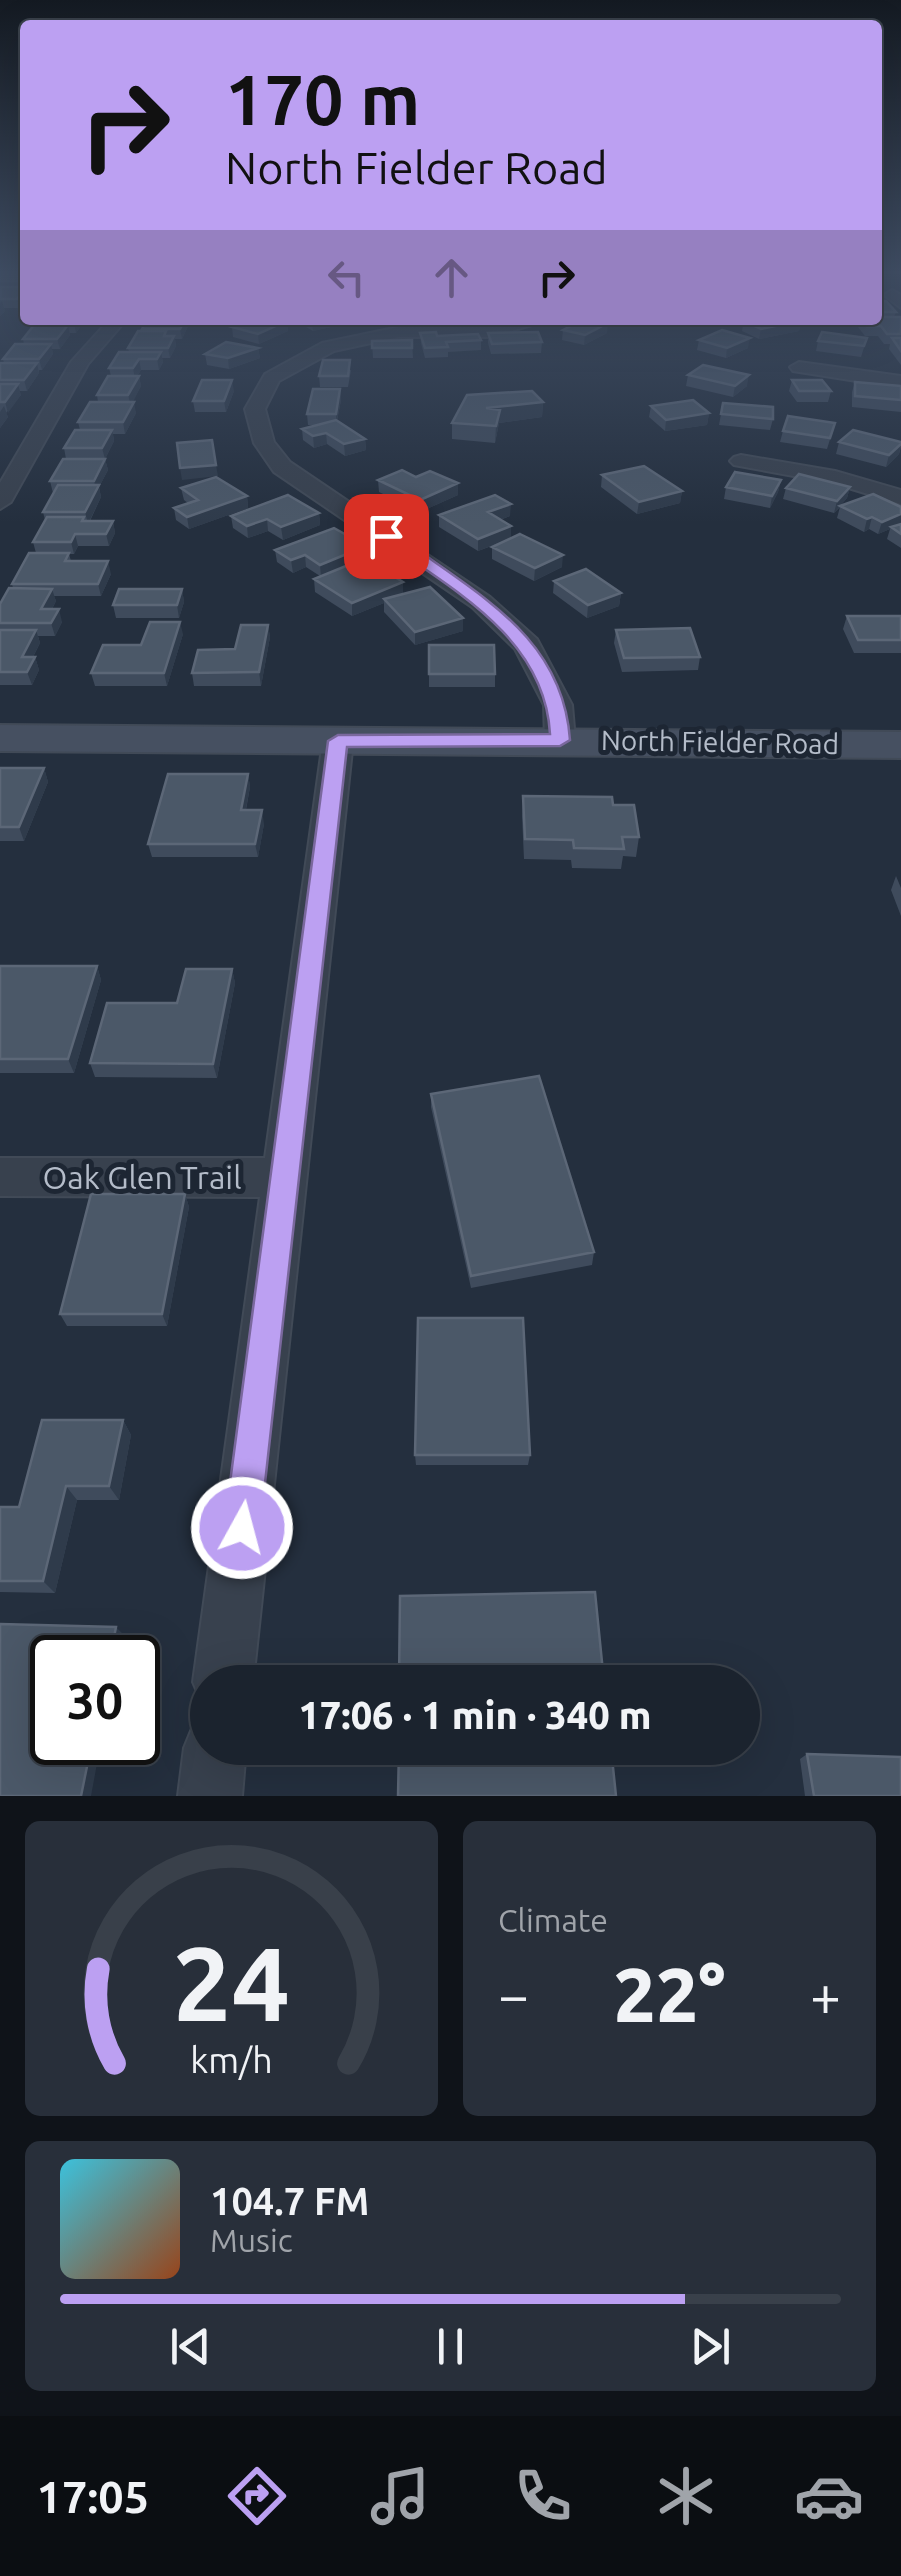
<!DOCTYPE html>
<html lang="en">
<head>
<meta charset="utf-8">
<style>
  :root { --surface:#1b232e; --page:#282f3a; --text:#f1f3f6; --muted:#a0a4aa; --line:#39404a; --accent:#bca0f2 }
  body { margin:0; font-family:Ubuntu,sans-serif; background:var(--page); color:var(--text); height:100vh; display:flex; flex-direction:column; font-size:38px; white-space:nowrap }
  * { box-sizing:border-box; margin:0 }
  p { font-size:32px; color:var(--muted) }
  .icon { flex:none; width:55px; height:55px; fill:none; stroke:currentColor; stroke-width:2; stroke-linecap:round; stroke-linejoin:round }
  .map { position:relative; height:1796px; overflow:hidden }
  .panel { display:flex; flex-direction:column; gap:25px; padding:25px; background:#0f1319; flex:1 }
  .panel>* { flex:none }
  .top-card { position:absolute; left:20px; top:20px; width:862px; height:305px; border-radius:10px; box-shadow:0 10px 40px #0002,0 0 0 2px var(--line); background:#bca0f2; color:#111; overflow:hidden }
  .speed { position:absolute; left:30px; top:1635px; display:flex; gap:20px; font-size:50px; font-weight:700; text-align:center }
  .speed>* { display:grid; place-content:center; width:130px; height:130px; border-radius:50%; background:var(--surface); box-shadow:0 10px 40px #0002,0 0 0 2px var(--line); line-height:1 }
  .speed .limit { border:5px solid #111; border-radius:15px; background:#fff; color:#111 }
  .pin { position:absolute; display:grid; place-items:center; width:85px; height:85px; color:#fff; margin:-42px; border-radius:20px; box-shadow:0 5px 15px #0006 }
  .me { position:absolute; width:110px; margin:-55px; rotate:7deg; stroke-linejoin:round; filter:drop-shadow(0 0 8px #0008) }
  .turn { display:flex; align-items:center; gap:35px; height:210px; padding:0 40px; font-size:45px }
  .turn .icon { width:130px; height:130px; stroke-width:2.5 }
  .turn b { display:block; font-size:70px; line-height:85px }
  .lanes { display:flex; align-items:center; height:95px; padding:0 40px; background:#0003; justify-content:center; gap:50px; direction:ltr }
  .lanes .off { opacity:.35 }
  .big { font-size:75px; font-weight:800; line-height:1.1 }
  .panel .card { flex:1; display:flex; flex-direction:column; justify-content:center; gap:15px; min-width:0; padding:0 35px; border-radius:15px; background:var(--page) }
  .panel .dial { align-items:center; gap:0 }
  .dial svg { height:260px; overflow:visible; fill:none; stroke:var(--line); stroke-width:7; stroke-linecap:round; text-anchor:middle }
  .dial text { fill:var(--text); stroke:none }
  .song { display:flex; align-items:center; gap:30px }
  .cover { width:120px; height:120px; border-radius:15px; background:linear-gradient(135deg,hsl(190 70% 55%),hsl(20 70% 35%)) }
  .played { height:10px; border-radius:5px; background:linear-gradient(90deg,var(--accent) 80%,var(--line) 80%) }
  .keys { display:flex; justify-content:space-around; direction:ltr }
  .heat { display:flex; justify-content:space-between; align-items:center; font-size:55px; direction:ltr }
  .panel .tiles { flex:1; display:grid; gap:25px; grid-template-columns:1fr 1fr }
  .card:last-child { grid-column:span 2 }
  .trip { position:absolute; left:190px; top:1665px; width:570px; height:100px; border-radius:50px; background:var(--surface); box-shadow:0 10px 40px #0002,0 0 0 2px var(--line); font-weight:800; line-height:100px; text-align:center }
  .menu { display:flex; height:160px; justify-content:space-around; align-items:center; background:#0b0e12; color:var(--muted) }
  .menu .icon { width:70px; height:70px }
  .menu .on { color:var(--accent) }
  .menu b { font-size:45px; color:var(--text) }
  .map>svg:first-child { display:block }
</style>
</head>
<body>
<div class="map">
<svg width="901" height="1796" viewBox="0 0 901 1796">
  <rect width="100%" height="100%" fill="#242f3e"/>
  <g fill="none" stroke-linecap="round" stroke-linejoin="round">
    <defs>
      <path id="minor" d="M892,290L901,295V308L884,295Z
        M109,320H126L88,364L11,502L0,509V483L71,362Z
        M520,320H549L491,337H399L334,351L279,381L265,409L274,442L290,462L490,597L537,639L572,705L575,740L571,746H549L545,740L544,705L515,649L472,607L274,472L254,443L245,409L265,374L322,343L399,327H491Z
        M799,362L901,376V388L793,371L790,367Z
        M741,455L835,471L901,490V504L832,483L734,465L730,461L734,457Z
        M338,732L349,735L353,741L253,1682H208V1706L202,1703L193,1682L260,1197L0,1196V1158H265L323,741L327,735Z
        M208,1720V1748H246L242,1796H178L184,1748L193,1726Z"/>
      <path id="secondary" d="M0,725L901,732V758L0,751Z"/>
    </defs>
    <use href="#minor" stroke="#414a57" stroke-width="4"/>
    <use href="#secondary" stroke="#414a57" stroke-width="4"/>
    <use href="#minor" fill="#38414e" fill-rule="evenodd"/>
    <use href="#secondary" fill="#465061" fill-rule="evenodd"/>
  </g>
  <path fill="#3f4b5c" d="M878,271H891L890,274L878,273Z
    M0,273H25V301L19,308H4L5,311L0,316Z
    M878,301L896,312L894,317H901V365L889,349L890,344H884L878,336H865L858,327L859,320H878Z
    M35,320H85L76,333H70V335L60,349H52L53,354L42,370H39V373L27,391H19L21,395L6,413L8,417L0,428V363H4L3,359L24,344L23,339L33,326L32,323Z
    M162,320H189V324L182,339H175L176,346L170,358H162L163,362L159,370H141L137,376H139L141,386L132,402L136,413L125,434H113L114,441L105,459L108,470L99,487L101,497L90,521H113L115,533L109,546H78L74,554H69L71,561L111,574L101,596H54L56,601L52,609L62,622L55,636H38L40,643L33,657H35L39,670L32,685H0V604L13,588L12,584L36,553L33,542L45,520L43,512L53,493L50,481L66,459L64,448L80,430L78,422L98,402L97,395L111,376L109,368L129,352L128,348L143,331L142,329L160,322Z
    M301,320H353V322L313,331L301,324Z
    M287,321L288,331L259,344L233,337L232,327Z
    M744,321H801L799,331L759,339L742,331Z
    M563,330L607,333L584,345L562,340Z
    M420,333L481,340V350L448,352V357L425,358L421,343Z
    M488,333L542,342L541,353L491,354L488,343Z
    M867,338L861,357L816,351L818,341Z
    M412,340L413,358H373L372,341Z
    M699,340L748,348L726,358L697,350Z
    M258,348L260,358L229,369L207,365L205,354Z
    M351,370L348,387H320L319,376Z
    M688,375L747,386L733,397L686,386Z
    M792,380L831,391L828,402H797L789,391Z
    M855,382L901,386V412L852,407V392Z
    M340,389L341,400L337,421L365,439L366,450L345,456L327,444L314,448L303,440L302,429L317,425H308L307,414Z
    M234,391L226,412H195L193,401Z
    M543,402L542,417L499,423L495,443L452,439V423Z
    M723,403L773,419L770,430L719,425Z
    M651,406L709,413L707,425L665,431L649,417Z
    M835,423L827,449L780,442L783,431Z
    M839,442H901V447L899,454L886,467L836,454Z
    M602,475L682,491L680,503L637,514L601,487Z
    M378,480L458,495L420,512L379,492Z
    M781,480L778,492L770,508L724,499L726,487Z
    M850,487L847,498L840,506L901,507V548L887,539L890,529L878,534L869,529L864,532L837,518L840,507L834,513L783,499L786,488Z
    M181,488L247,496L248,508L189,529L176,520L174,508L188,503L184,500Z
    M319,513L320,525L283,540L268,531L248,538L233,528L231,516Z
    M439,515L510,516L500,520L511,526V538L562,567L534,581L492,559V547L505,541L478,551L439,527Z
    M366,546V558L403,582V594L463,618V631L415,645L384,612V603L352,616L315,592L314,579L320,576L306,567L293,573L277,562L275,550Z
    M554,581L621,593L619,606L587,618L553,593Z
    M182,589L184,602L179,618H116L113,605Z
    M847,616H901V653H854L843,629Z
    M268,625L270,637L261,686H194L192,673L235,649Z
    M616,630L700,657L698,670L622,672L614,643Z
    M183,634L167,686H95L91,673L141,645Z
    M429,645L495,674V687H429Z
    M0,768H44L48,782L24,841H0Z
    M248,774L250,787L246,810L264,824L258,857H152L148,844Z
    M523,796L613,805L639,837L636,857L623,856L621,869L572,868L571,860L524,859L522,816Z
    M896,876L901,888V916L891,890Z
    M0,966H97L101,980L74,1073H0Z
    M232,969L235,983L217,1078L95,1077L90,1063L177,1003Z
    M431,1094L594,1252L592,1265L471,1288L431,1107Z
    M185,1194L189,1207L167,1326H67L60,1314Z
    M123,1420L131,1435L119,1500H77L55,1593L0,1592V1507H19Z
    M415,1455H530L528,1465H416Z
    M807,1754L901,1796H805L800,1759Z"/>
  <path fill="#2f3b4b" d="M25,279V301L19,308L17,299L25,289L23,281Z
    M2,301L5,311L0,316V304Z
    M76,320H85L76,333L74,323Z
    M185,320H189V324L182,339L180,329Z
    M353,320V322L313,331L312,321Z
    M287,321L288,331L259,344L258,334Z
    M801,321L799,331L759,339L761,329Z
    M608,323L607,333L584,345L585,335Z
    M68,325L70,335L60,349L57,339Z
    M174,336L176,346L170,358L168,348Z
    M750,338L748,348L726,358L727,348Z
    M51,344L53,354L42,370L39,359Z
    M258,348L260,358L229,369L228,358Z
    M161,352L163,362L159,370L157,359Z
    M139,359L141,370L135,379L133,368Z
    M37,363L39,373L27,391L24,380Z
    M749,375L747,386L733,397L735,386Z
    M139,376L141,386L131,406L128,395Z
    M232,380L234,391L226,412L224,401Z
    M18,384L21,395L8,413L5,402Z
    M340,389L341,400L336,425V414Z
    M134,402L136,413L125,434L123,422Z
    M543,402L542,417L499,423L495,443L496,426L486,408Z
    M4,406L8,417L0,428V412Z
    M709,413L707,425L665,431L666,420Z
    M112,430L114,441L105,459L102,448Z
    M326,433L327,444L314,448L313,436Z
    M365,439L366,450L345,456L344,444Z
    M901,444L899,454L886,467L889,455Z
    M105,459L108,470L99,487L101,497L88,524L85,512L96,490L94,481Z
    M216,465L218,476L182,480L180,468Z
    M781,480L778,492L770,508L772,496Z
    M458,483V495L420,512V500Z
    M850,487L847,498L834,513L837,501Z
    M682,491L680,503L637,514L639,502Z
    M247,496L248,508L189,529L187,517Z
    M511,504L510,516L488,524V512Z
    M319,513L320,525L283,540L281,527Z
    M901,514V525L891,527L890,529L878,534L882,522Z
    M872,517L869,529L864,532L867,519Z
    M267,519L268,531L248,538L247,526Z
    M113,521L115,533L109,546L106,534Z
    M511,526V538L478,551V539Z
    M75,534L78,546L74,554L71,542Z
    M366,546V559L321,577L320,565Z
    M305,555L306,567L293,573L291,560Z
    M563,555L562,567L534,581L535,568Z
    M108,561L111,574L101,596L98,584Z
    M403,582V594L384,599V603L352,616V603Z
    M52,589L56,601L45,622L41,609Z
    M182,589L184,602L179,618L177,605Z
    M621,593L619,606L587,618L588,605Z
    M59,609L62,622L55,636L51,623Z
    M463,618V631L415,645V632Z
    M180,622L183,634L167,686L164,673Z
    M268,625L270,637L261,686L259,672Z
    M36,630L40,643L26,670L22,657Z
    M35,657L39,670L32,685L27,672Z
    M44,768L48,782L24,841L19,827Z
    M248,774L250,787L243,824L241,810Z
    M262,810L264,824L258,857L255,844Z
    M97,966L101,980L74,1073L68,1059Z
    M232,969L235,983L217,1078L213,1064Z
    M185,1194L189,1207L167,1326L162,1314Z
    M123,1420L131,1435L119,1500L109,1486Z
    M66,1486L77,1500L55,1593L43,1581Z
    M116,1627L123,1634L118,1658H110Z
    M92,1742H101L91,1796H81Z"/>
  <path fill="#4b5868" stroke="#5c6777" stroke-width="2.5" d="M0,273H25V279L23,281H0Z
    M1,287H25V289L17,299H0Z
    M878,301H886L896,312H878Z
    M878,317H901V334H887L881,326H867L862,320H878Z
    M35,320H76L74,323H32Z
    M162,320H185L180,329H142L146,322H160Z
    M249,320H284L287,321L258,334L232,327Z
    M582,320H594L608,323L585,335L563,330Z
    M798,320L801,321L761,329L744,321Z
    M34,325H68L57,339H23Z
    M722,330L750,338L727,348L699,340Z
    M138,331H166L164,336H174L168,348H128Z
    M436,332L437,336L478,334L481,340L446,342L448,347L425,348L420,333Z
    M538,332L542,342L492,344L488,333Z
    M822,332L867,338L864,346L818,341Z
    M892,338H901V351Z
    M412,340V348H372V341Z
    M226,342L258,348L228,358L205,354Z
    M15,344H51L39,359H3Z
    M119,352H161L157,359H139L133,368H109Z
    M323,360H350L348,376H319Z
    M0,363H37L24,380H0Z
    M703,365L749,375L735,386L688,375Z
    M108,376H139L128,395H97Z
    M202,380H232L224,401H193Z
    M792,380H822L831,391H799Z
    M855,382L901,386V400L855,396Z
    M0,384H18L5,402H0Z
    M313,389H340L336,414H307Z
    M532,391L543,402L486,408L500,410L496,426L452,423L467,395Z
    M693,400L709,413L666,420L651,406Z
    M90,402H134L123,422H78Z
    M723,403L773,407V419L721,414Z
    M788,416L835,423L830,438L783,431Z
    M336,420L365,439L344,444L326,433L313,436L302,429Z
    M75,430H112L102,448H64Z
    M853,430L901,442V444L889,455L839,442Z
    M212,440L216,465L180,468L177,443Z
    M63,459H105L94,481H50Z
    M644,466L682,491L639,502L602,475Z
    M402,470L416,477L430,471L458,483L420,500L378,480Z
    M735,472L781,480L772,496L726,487Z
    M799,474L850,487L837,501L786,488Z
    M216,477L247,496L187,517L174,508L198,500L181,488Z
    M58,485H99L85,512H43Z
    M873,494L901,507V514L882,522L872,517L867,519L840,506Z
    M288,495L319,513L281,527L267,519L247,526L231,516Z
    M495,495L511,504L488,512L511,526L478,539L439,515Z
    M47,517H84L82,521H113L106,534H75L71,542H33Z
    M901,524V534L891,527Z
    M334,528L366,546L320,565L305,555L291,560L275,550Z
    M520,534L563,555L535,568L492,547Z
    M29,553H69L65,561H108L98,584H12Z
    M373,555L387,563L379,567L403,582L352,603L314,579Z
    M586,569L621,593L588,605L554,581Z
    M430,587L463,618L415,632L384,599Z
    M9,588L52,589L41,609H59L51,623H0V604Z
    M119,589H182L177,605H113Z
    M847,616H901V640H858Z
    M150,622H180L164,673H91L103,645H141Z
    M241,625H268L259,672L192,673L198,650L235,649Z
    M690,628L700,657L624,658L616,630Z
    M0,630H36L22,657H35L27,672H0Z
    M429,645H494L495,674H429Z
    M0,768H44L19,827H0Z
    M168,774H248L241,810H262L255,844H148Z
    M523,796L612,797L613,805H634L639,837H622L624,849L574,848L573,840L525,839Z
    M0,966H97L68,1059H0Z
    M186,969H232L213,1064L90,1063L107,1003H177Z
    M539,1076L594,1252L471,1276L431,1094Z
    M91,1194H185L162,1314H60Z
    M418,1318H523L530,1455H415Z
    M42,1420H123L109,1486H66L43,1581H0V1507H19Z
    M595,1592L604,1682H399L400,1596Z
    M0,1624L116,1627L110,1658H52V1742H92L81,1796H0Z
    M399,1748H611L616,1796H398Z
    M807,1754L901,1757V1796H814Z"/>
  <linearGradient id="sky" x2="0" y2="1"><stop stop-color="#141a22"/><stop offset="0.52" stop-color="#3f4d63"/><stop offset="1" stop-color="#3f4d63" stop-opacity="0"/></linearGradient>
  <rect width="901" height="523" fill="url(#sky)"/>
  <path fill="#bca0f2" stroke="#7a689d" stroke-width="2.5" d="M386,531C405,538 423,554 439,565C505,611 564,654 570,740L560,746L347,747L260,1528L255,1540L242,1545L230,1540L224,1528L328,741L338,735L550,734C545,638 452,589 381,539L379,536Z"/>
  <g text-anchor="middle" stroke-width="10" stroke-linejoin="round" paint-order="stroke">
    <g font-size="28" fill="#b4bcc9" stroke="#1d2633">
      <text transform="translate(720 742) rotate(1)" y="10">North Fielder Road</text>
    </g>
    <g font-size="32" fill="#b4bcc9" stroke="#1d2633">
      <text x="142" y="1189">Oak Glen Trail</text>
    </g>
  </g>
</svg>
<div class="speed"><div class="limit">30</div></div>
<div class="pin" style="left:386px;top:536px;background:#d93025"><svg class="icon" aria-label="arrive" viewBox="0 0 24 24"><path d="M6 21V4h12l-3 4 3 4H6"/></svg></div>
<svg class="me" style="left:242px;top:1528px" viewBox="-20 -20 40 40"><circle r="17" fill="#bca0f2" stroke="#fff" stroke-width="3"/><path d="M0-11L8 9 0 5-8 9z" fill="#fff"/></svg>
<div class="trip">17:06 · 1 min · 340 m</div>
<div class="top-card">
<div class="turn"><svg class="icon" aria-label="right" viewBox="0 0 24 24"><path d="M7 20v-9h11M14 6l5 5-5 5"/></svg><div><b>170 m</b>North Fielder Road</div></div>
<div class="lanes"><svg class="icon off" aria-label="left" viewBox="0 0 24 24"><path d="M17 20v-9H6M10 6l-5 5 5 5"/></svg><svg class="icon off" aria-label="ahead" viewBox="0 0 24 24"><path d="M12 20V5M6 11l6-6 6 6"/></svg><svg class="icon" aria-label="right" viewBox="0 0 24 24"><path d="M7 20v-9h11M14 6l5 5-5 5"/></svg></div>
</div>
</div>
<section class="panel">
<div class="tiles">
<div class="card dial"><svg viewBox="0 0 100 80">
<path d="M14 69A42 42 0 1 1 86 69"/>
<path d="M14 69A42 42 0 0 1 9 40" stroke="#bca0f2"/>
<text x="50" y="56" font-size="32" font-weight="700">24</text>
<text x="50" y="72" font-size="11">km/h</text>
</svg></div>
<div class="card"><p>Climate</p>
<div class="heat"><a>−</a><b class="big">22°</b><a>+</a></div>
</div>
<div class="card">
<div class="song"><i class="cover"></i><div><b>104.7 FM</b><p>Music</p></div></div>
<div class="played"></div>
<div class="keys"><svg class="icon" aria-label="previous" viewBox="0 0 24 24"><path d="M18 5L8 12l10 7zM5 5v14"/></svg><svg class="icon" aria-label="pause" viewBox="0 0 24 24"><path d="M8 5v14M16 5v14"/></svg><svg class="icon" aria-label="next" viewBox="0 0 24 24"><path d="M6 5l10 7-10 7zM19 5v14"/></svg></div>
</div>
</div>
</section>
<nav class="menu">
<b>17:05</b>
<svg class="icon on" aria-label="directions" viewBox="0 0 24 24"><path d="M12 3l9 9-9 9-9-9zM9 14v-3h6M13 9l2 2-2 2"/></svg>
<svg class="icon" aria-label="music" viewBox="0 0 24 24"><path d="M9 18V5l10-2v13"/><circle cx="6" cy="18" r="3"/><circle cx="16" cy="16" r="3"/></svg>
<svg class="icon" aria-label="phone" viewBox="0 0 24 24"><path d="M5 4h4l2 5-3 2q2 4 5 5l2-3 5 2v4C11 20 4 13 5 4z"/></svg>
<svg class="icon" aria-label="climate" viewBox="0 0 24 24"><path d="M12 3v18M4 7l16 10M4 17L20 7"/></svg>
<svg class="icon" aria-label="car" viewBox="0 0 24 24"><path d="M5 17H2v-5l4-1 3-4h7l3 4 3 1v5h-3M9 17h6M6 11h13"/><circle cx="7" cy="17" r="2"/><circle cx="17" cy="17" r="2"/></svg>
</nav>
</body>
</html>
